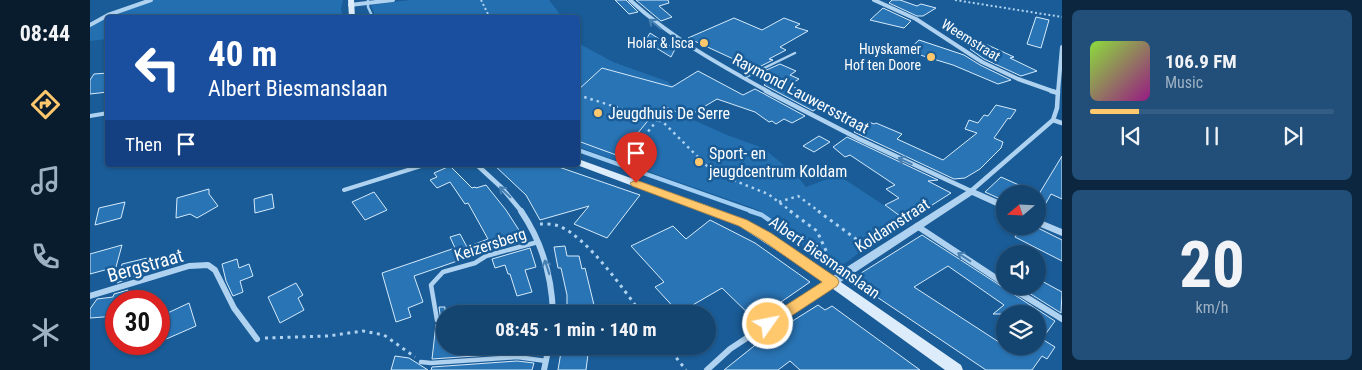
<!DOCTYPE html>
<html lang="en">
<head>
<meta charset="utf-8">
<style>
  :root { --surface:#144571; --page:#214f79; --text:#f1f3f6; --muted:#9db1c3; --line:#335d84; --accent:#ffc86d }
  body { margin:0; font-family:"Roboto Condensed",sans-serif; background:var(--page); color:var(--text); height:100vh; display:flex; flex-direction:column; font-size:19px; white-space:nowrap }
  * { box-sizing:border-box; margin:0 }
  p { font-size:16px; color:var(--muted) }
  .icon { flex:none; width:28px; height:28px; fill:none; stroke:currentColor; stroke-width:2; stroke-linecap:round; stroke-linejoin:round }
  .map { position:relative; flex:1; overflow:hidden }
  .drawer { display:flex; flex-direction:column; gap:10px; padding:10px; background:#0b263e; width:300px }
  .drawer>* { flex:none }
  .banner { position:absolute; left:15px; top:15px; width:475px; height:152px; border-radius:5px; box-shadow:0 1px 4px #0004,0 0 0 1px var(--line); background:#1a4fa0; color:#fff; overflow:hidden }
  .needle { width:32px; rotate:251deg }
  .controls { position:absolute; left:906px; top:185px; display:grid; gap:10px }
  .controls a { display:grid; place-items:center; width:50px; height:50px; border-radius:50%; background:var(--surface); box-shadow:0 1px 4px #0004,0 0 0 1px var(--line); font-size:25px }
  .speed { position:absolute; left:15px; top:290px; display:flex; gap:10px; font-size:25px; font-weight:700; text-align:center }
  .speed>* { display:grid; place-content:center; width:65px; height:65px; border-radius:50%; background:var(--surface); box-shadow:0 1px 4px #0004,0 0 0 1px var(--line); line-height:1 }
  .speed .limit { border:8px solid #d22; background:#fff; color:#111 }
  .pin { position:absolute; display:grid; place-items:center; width:42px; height:42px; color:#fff; margin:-51px -21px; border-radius:50% 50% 50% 0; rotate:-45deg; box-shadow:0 0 5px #0007 }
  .pin .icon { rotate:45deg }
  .me { position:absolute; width:55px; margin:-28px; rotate:57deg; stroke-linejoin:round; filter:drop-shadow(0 0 4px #0008) }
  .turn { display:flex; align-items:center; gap:18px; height:105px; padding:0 20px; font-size:22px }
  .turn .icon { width:65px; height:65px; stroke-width:2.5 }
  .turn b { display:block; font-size:35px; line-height:42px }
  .then { display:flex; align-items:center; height:48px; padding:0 20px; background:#0003; gap:10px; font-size:19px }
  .drawer .tile { flex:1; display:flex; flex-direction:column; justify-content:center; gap:8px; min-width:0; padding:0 18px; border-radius:8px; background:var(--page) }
  .drawer .dial { align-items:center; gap:0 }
  .dial b { font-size:65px; line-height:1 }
  .song { display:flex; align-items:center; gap:15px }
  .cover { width:60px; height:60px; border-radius:8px; background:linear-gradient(135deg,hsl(90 70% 55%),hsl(310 70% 35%)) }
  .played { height:5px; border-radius:2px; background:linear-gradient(90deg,var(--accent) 20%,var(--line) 20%) }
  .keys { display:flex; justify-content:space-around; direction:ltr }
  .trip { position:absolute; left:346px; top:305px; width:280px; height:50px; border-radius:25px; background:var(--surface); box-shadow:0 1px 4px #0004,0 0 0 1px var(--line); font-weight:700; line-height:50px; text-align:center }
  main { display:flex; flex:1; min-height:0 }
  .dock { display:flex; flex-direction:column; width:90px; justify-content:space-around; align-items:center; background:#081c2d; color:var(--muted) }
  .dock .icon { width:35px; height:35px }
  .dock .current { color:var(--accent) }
  .dock b { font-size:22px; color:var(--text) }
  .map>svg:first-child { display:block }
</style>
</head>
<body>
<main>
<nav class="dock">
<b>08:44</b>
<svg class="icon current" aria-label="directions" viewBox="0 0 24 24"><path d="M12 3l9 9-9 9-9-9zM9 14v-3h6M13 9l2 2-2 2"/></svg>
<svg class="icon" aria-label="music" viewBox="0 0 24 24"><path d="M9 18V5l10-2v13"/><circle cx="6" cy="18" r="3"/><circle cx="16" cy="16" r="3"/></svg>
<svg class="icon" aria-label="phone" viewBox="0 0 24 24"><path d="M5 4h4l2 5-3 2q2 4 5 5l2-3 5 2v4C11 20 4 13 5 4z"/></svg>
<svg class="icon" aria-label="climate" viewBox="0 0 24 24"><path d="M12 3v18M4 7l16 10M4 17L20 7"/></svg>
</nav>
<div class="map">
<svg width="972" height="370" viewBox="0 0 972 370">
  <rect width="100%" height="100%" fill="#1a5c97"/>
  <path fill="#236fb0" d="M59,0H253L251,9L253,17L18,18L17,39L0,41V24Z
    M320,0H459L472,17L286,18L281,5Z
    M488,43L523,62L579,82L578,83L587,87L579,109L637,135L673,148L707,176L716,187L748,175L821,223L775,248L744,272L674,213L663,208L488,147Z"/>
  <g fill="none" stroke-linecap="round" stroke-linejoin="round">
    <path stroke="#a1cef2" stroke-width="2.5" d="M278,0V7L283,18"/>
    <path stroke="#a1cef2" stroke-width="4" d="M488,150L664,212"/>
    <path stroke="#a1cef2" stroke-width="4.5" d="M660,211L672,215L692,229"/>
  </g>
  <path fill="#2974b5" stroke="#d5eafb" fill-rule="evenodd" d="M525,0H536L548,12L539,14Z
    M546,0H578L579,3L569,6L582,17L571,21Z
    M802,0H810L827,6L831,4L846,8L833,16H827L799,3Z
    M793,8L821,21L814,28L780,20Z
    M946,17L959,20L951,48L937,44Z
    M644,18L672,30L694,18L710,24L705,27L718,31L690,47L696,50L679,59L683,60L665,69L598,38Z
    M560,33L585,49L581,57L555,41Z
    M829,40L874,55L890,65L921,80L908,84L863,65L817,51Z
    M889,41L924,57L920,58L947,71L931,76L894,59L880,49Z
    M690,64L706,71L700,75L709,79L700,85L706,88L710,94L733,105L723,111L674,85L682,77L672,72Z
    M512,68L582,87L608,71L653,95L665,89L715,116L702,123L694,119L686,124L682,121L679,122L665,112L627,99L597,117L574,106L568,113L565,112L529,156L488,141V90Z
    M18,73V92L0,94V80L4,74Z
    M906,105L926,110L920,119L918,118L904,138L913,142L911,148L890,169L875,178L864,179L764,132L779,122L784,124L786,123L812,134L807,139L853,160L887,133L875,129L879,120L888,123L894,115L898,116Z
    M729,136L740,142L724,152L713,146Z
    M757,137L848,180L838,181L861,193L817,221L795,205L809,198L796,189L805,185L760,155L755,157L743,147Z
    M972,156V199L961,194L948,217L949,194H915V201L895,192L911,177L949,194Z
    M404,165H463L550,195L517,238L484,224L499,206L450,220L436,195Z
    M360,166L382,188L385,187L386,188L396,185L416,210L436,241L399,250L324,276L333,302L318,308L321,317L306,322L292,273L365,248L360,237L370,234L377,247L398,239L378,203L375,204L360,182L347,188L340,180L347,177L344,173Z
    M119,189V194L128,206L107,218L100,214L86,218L87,198Z
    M284,192L297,210L275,220L262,202Z
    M182,194L184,208L165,213L164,199Z
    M35,202L31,218L5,225L9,208Z
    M620,220L665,243L720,282L665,320L632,288L589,313L565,287L574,282L541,246L583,226L596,239Z
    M932,226H944L972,240V261L925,237Z
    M832,235L965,321L952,339L965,347L957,359L952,356L942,370H896L769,285L768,275ZM858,266L914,305L903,314H948V346H915L824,287Z
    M32,245L26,267L0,274V254Z
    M475,246L477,256H489L492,269L495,268L504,305L503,314H477V295L471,268H468L464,247Z
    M440,248L446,267L435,270L442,292L427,296L420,274H418L415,265L405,268L402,259Z
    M57,258L54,272L27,283L32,264Z
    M147,259L149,268L159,264L163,276L150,281L153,292L143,296L136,281L132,264Z
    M948,279L972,292L971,313L928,286H948Z
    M206,283L213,295L208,298L214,310L190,323L178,297Z
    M38,290L35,301H26V316L0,318V309L7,299L23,297L24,294Z
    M99,303L106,326L74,340L69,317Z
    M728,305L735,310L742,306L830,370H710L700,361L688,370H634L669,342Z
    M349,307H355V346H448L446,355L427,353L342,359L346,324L351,321Z
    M472,346H499L496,370H468Z
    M305,356L319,358L338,370H301Z
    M427,361L444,363L442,370H341L342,367Z"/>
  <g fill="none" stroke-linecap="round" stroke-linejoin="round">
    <path stroke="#aed2f0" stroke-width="2" stroke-dasharray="2 2.5" stroke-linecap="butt" d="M391,0L400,18
      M865,0L972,17"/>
    <path stroke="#aed2f0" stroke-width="2.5" stroke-dasharray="2.5 4" stroke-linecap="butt" d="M488,95L573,122L623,172L678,194L702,212
      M538,157L568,119
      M689,202L708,196L730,212"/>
    <path stroke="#aed2f0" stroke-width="3" stroke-dasharray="3 4.5" stroke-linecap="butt" d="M700,211L727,231L738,255L730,260
      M728,211L777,247
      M450,224C456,224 463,224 469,226C498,238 533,289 552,314
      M738,255L750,266
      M175,338L238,336L273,331L294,335L325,357
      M577,346L596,370"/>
    <path stroke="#aed2f0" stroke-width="2.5" d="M654,78L705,53"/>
    <path stroke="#aed2f0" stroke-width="4" d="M0,116L18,113
      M254,190L334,165"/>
    <path stroke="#aed2f0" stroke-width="4.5" d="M347,320L341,285L353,272L385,263L396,256L448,242
      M331,362L341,363L427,357L456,361"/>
    <path stroke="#aed2f0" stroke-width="4" d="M540,0C581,38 630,65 679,92
      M784,0L826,19L892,62L928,79L965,92
      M260,5L303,0
      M0,25L18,15L61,0
      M968,92L972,47"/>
    <path stroke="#aed2f0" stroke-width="4.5" d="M676,91L769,139L881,191L963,120L967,108L968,91
      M961,91L968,93
      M963,120L972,123
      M387,165L412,188L432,212"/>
    <path stroke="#aed2f0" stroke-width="6" d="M431,211C452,242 462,276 463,314
      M827,226L915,284
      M918,286L972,319
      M0,296L99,266L118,265L125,270L144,308L167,339
      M454,370L459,346
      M617,370L640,349L742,282"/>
    <path fill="#aed2f0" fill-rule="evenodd" d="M881,188L915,203V210L882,195L746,285L742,286L738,285L737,282L738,279Z
      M948,219L972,229V236L948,226Z"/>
    <path fill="#dcecfb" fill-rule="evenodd" d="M258,0H264L265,18H259Z
      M488,159L657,220L729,267L871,365L873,370H855L721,273L649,226L487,165Z"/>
  </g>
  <defs><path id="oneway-shaft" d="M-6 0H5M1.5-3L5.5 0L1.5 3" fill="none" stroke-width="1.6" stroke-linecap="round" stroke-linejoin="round" transform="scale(1.25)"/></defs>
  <g stroke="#467fb2">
    <use href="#oneway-shaft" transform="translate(565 24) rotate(-141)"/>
    <use href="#oneway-shaft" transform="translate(815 161) rotate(-155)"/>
    <use href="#oneway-shaft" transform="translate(415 192) rotate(-136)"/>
    <use href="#oneway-shaft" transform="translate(874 257) rotate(-147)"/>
    <use href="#oneway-shaft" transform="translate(457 267) rotate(-108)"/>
  </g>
  <path fill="#ffc86d" stroke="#a68247" d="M546,180L657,220L681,233L747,278L749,282L747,286L683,328L678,330L673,328L671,324L673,320L732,282L672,240L649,226L542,186L540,183Z"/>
  <g fill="#ffc86d" stroke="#1a5c97" stroke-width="2">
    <circle cx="614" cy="43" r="5"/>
    <circle cx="841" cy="57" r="5"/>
    <circle cx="508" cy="113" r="5"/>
    <circle cx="609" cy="162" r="5"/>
  </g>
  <g text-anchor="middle" stroke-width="5" stroke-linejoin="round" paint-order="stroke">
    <g font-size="14" fill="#fff" stroke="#1a5c97">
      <text transform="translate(881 40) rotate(32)" y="5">Weemstraat</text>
    </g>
    <g font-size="14" fill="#fff" stroke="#1a5c97" text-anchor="end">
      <text x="604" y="48">Holar &amp; Isca</text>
      <text x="831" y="54">Huyskamer<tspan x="831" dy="16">Hof ten Doore</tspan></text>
    </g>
    <g font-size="16" fill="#fff" stroke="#1a5c97">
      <text transform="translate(711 93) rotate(28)" y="6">Raymond Lauwersstraat</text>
      <text transform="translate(802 225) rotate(-33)" y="6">Koldamstraat</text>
      <text transform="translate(400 244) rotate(-18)" y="6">Keizersberg</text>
      <text transform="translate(735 257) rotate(35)" y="6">Albert Biesmanslaan</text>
    </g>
    <g font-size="16" fill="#fff" stroke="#1a5c97" text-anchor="start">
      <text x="518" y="119">Jeugdhuis De Serre</text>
      <text x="619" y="159">Sport- en<tspan x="619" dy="18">jeugdcentrum Koldam</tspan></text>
    </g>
    <g font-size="19" fill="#fff" stroke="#1a5c97">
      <text transform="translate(55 265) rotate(-16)" y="7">Bergstraat</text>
    </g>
  </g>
</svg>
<div class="controls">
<a><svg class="needle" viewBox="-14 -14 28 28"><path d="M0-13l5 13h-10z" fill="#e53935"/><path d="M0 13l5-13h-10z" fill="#9db1c3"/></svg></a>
<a><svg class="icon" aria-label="sound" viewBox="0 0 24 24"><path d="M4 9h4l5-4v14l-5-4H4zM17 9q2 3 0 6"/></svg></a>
<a><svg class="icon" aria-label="layers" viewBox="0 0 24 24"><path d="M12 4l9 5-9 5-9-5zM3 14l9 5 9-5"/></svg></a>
</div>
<div class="speed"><div class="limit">30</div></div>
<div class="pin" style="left:546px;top:183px;background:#d93025"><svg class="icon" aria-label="arrive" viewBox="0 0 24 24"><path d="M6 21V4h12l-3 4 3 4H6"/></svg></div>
<svg class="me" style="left:678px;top:324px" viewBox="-20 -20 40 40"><circle r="17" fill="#ffc86d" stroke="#fff" stroke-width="3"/><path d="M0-11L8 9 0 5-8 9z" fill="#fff"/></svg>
<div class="trip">08:45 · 1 min · 140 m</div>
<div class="banner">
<div class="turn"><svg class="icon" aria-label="left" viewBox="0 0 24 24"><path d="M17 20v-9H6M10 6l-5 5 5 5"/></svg><div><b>40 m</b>Albert Biesmanslaan</div></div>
<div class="then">Then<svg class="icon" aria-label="arrive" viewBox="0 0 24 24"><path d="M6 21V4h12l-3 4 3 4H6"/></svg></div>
</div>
</div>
<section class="drawer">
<div class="tile">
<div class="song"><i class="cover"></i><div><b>106.9 FM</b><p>Music</p></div></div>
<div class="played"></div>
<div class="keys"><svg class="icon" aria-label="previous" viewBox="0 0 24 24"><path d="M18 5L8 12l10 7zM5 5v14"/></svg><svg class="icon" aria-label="pause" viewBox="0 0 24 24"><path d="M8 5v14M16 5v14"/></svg><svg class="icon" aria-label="next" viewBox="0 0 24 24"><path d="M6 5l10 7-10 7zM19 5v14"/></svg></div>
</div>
<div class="tile dial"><b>20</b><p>km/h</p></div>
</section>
</main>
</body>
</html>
